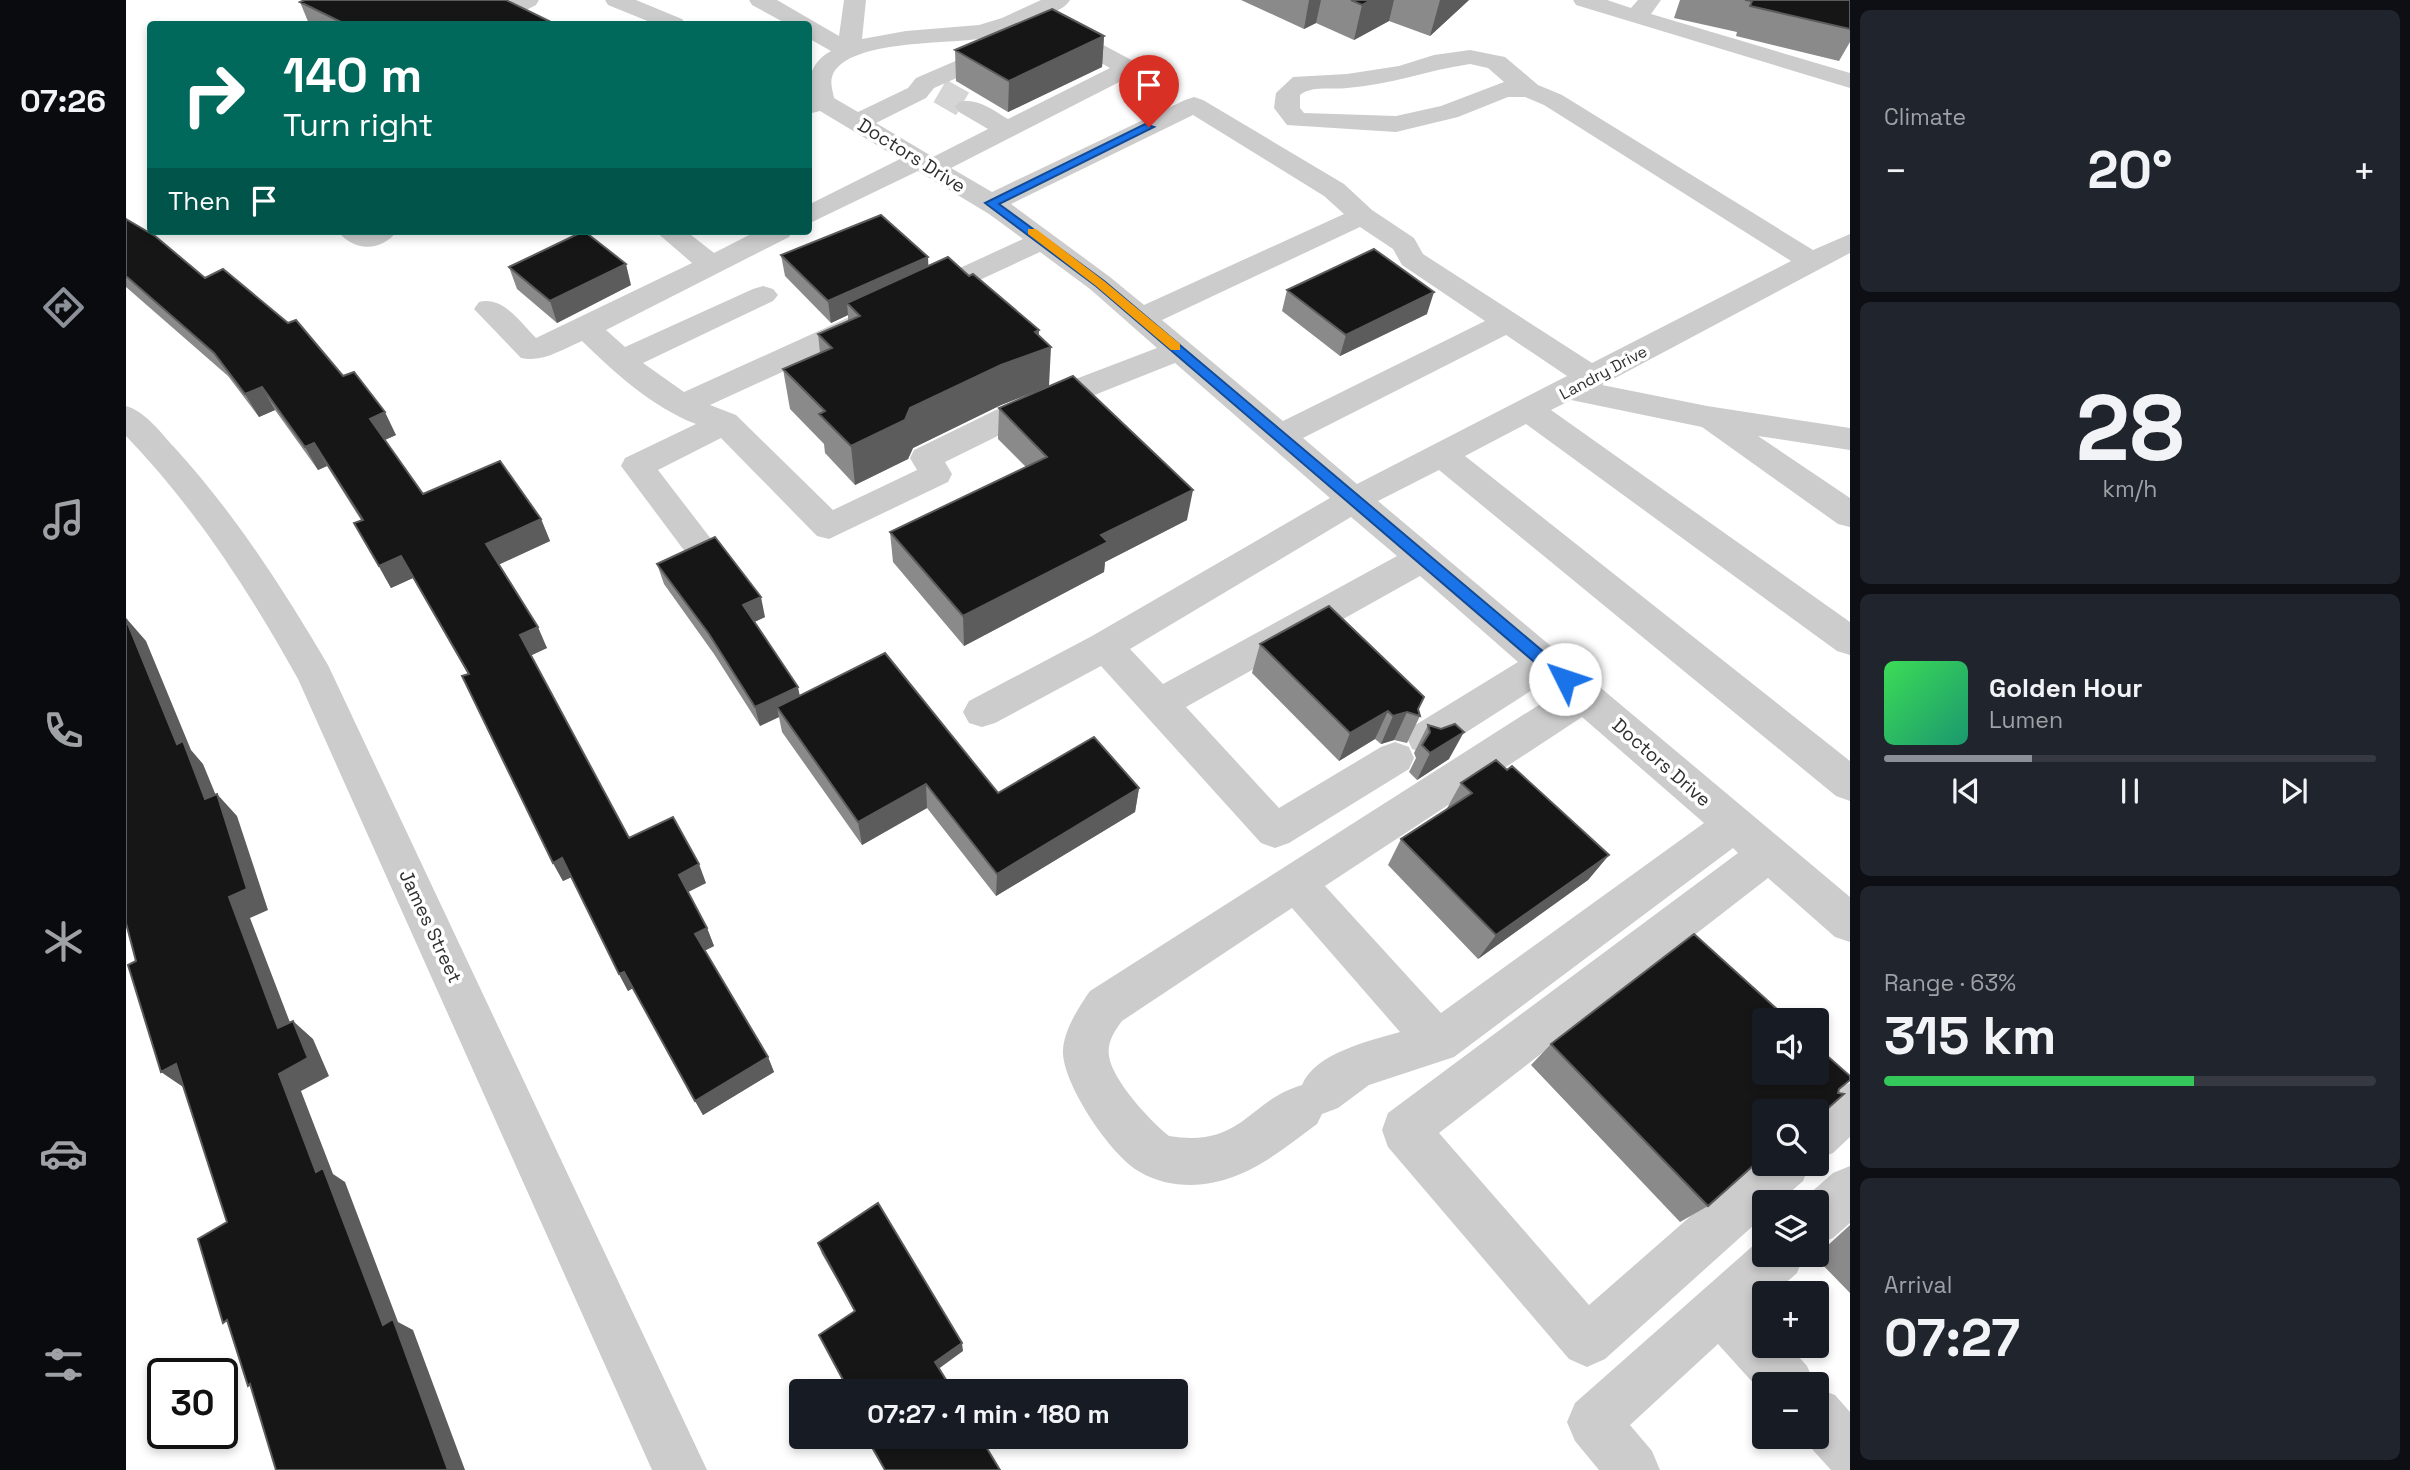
<!DOCTYPE html>
<html lang="en">
<head>
<meta charset="utf-8">
<style>
  :root { --surface:#171b24; --page:#20242c; --text:#f1f3f6; --muted:#9ea1a6; --line:#363941; --accent:#8c9099 }
  body { margin:0; font-family:"Space Grotesk",sans-serif; background:var(--page); color:var(--text); height:100vh; display:flex; flex-direction:column; font-size:26px; white-space:nowrap }
  * { box-sizing:border-box; margin:0 }
  p { font-size:23px; color:var(--muted) }
  .icon { flex:none; width:38px; height:38px; fill:none; stroke:currentColor; stroke-width:2; stroke-linecap:round; stroke-linejoin:round }
  .map { position:relative; flex:1; overflow:hidden }
  .side { display:flex; flex-direction:column; gap:10px; padding:10px; background:#0d0f14; width:560px }
  .side>* { flex:none }
  .top-card { position:absolute; left:21px; top:21px; width:665px; height:214px; border-radius:7px; box-shadow:0 4px 10px #0003; background:#00695c; color:#fff; overflow:hidden }
  .buttons { position:absolute; left:1626px; top:1008px; display:grid; gap:14px }
  .buttons a { display:grid; place-items:center; width:77px; height:77px; border-radius:7px; background:var(--surface); box-shadow:0 4px 10px #0003; font-size:35px }
  .speed { position:absolute; left:21px; top:1358px; display:flex; gap:14px; font-size:35px; font-weight:700; text-align:center }
  .speed>* { display:grid; place-content:center; width:91px; height:91px; border-radius:50%; background:var(--surface); box-shadow:0 4px 10px #0003; line-height:1 }
  .speed .limit { border:4px solid #111; border-radius:10px; background:#fff; color:#111 }
  .pin { position:absolute; display:grid; place-items:center; width:60px; height:60px; color:#fff; margin:-72px -30px; border-radius:50% 50% 50% 0; rotate:-45deg; box-shadow:0 0 7px #0007 }
  .pin .icon { rotate:45deg }
  .me { position:absolute; width:77px; margin:-38px; rotate:311deg; stroke-linejoin:round; filter:drop-shadow(0 0 5px #0008) }
  .turn { display:flex; align-items:center; gap:24px; height:147px; padding:0 21px; font-size:32px }
  .turn .icon { width:91px; height:91px; stroke-width:2.5 }
  .turn b { display:block; font-size:49px; line-height:60px }
  .then { display:flex; align-items:center; height:66px; padding:0 21px; background:#0003; gap:14px; font-size:26px }
  .big { font-size:52px; font-weight:700; line-height:1.1 }
  .side .widget { flex:1; display:flex; flex-direction:column; justify-content:center; gap:10px; min-width:0; padding:0 24px; border-radius:10px; background:var(--page) }
  .side .dial { align-items:center; gap:0 }
  .dial b { font-size:91px; line-height:1 }
  .song { display:flex; align-items:center; gap:21px }
  .cover { width:84px; height:84px; border-radius:10px; background:linear-gradient(135deg,hsl(130 70% 55%),hsl(160 70% 35%)) }
  .played { height:7px; border-radius:4px; background:linear-gradient(90deg,var(--accent) 30%,var(--line) 30%) }
  .keys { display:flex; justify-content:space-around; direction:ltr }
  .heat { display:flex; justify-content:space-between; align-items:center; font-size:38px; direction:ltr }
  .charge { height:10px; border-radius:5px; background:linear-gradient(90deg,#34c759 63%,var(--line) 0) }
  .trip { position:absolute; left:663px; top:1379px; width:399px; height:70px; border-radius:7px; background:var(--surface); box-shadow:0 4px 10px #0003; font-weight:700; line-height:70px; text-align:center }
  main { display:flex; flex:1; min-height:0 }
  .dock { display:flex; flex-direction:column; width:126px; justify-content:space-around; align-items:center; background:#090b0e; color:var(--muted) }
  .dock .icon { width:49px; height:49px }
  .dock .current { color:var(--accent) }
  .dock b { font-size:32px; color:var(--text) }
  .map>svg:first-child { display:block }
</style>
</head>
<body>
<main>
<nav class="dock">
<b>07:26</b>
<svg class="icon current" aria-label="directions" viewBox="0 0 24 24"><path d="M12 3l9 9-9 9-9-9zM9 14v-3h6M13 9l2 2-2 2"/></svg>
<svg class="icon" aria-label="music" viewBox="0 0 24 24"><path d="M9 18V5l10-2v13"/><circle cx="6" cy="18" r="3"/><circle cx="16" cy="16" r="3"/></svg>
<svg class="icon" aria-label="phone" viewBox="0 0 24 24"><path d="M5 4h4l2 5-3 2q2 4 5 5l2-3 5 2v4C11 20 4 13 5 4z"/></svg>
<svg class="icon" aria-label="climate" viewBox="0 0 24 24"><path d="M12 3v18M4 7l16 10M4 17L20 7"/></svg>
<svg class="icon" aria-label="car" viewBox="0 0 24 24"><path d="M5 17H2v-5l4-1 3-4h7l3 4 3 1v5h-3M9 17h6M6 11h13"/><circle cx="7" cy="17" r="2"/><circle cx="17" cy="17" r="2"/></svg>
<svg class="icon" aria-label="filters" viewBox="0 0 24 24"><path d="M4 7h16M4 17h16"/><circle cx="9" cy="7" r="2"/><circle cx="15" cy="17" r="2"/></svg>
</nav>
<div class="map">
<svg width="1724" height="1470" viewBox="0 0 1724 1470">
  <rect width="100%" height="100%" fill="#fff"/>
  <g fill="none" stroke-linecap="round" stroke-linejoin="round">
    <path stroke="#d5d5d5" stroke-width="26" stroke-dasharray="26 13" stroke-linecap="butt" d="M814,91L842,107"/>
    <path fill="#ccc" fill-rule="evenodd" d="M385,0H413L410,5L373,24H344L348,19Z
      M479,0H510L556,19L560,24H529L482,5Z
      M623,0H651L713,36L718,0H740L736,39L780,31L853,25L876,18L915,0H944C939,9 927,12 918,17C897,27 875,36 852,39C820,44 717,40 706,77C704,83 707,92 708,98L732,112L782,88L790,78L869,44L877,42L885,44L889,49L885,54L808,88L800,98L750,123L807,157L862,129L833,112L829,107L833,102C851,97 867,110 882,119L984,68L924,35L920,30L924,25H940L1011,63L1014,68L1011,73L825,168L866,192L1059,100L1068,97L1077,100L1218,184L1246,210L1288,238L1297,254L1466,363L1665,261L1418,105L1399,97H1382L1332,117L1270,132L1161,125L1148,108L1150,93L1167,77L1221,74L1273,66L1308,55L1344,50L1379,57L1412,85L1436,95L1687,250L1724,234V253L1476,385L1581,406L1724,428V450L1632,436L1724,498V527L1712,524L1576,427L1445,400L1425,410L1724,622V655L1711,651L1400,424L1339,456L1724,761V801L1710,796L1313,470L1252,501L1724,897V942L1709,937L1642,878L1313,1133L1463,1305L1638,1152V1164H1684L1677,1181L1653,1202H1638V1216L1479,1359L1461,1367L1443,1359L1262,1147L1256,1130L1262,1113L1612,853L1607,848L1328,1057L1243,1085L1212,1108L1196,1114L1191,1124C1152,1153 1116,1184 1065,1185C1047,1185 1029,1181 1014,1172C985,1156 939,1087 937,1054C936,1033 952,1008 964,991L1430,694L1417,683L1314,749L1300,754L1286,749L1281,738L1286,727L1392,662L1294,576L1060,707L1153,808L1255,747L1269,742L1283,747L1288,758L1283,769L1163,843L1149,848L1135,843L975,666L869,723L856,727L843,723L837,712L843,701L966,636L1204,498L1049,363L898,423L819,462L826,474L822,482L703,539L691,536L595,438L532,470L592,548L587,557L575,561L563,557L495,466L499,458L570,424C526,407 490,374 456,341C437,349 416,363 395,358L348,309L353,302C377,296 394,322 410,338L566,263L529,231H560L588,253L631,231H667L663,237L480,330L499,347L627,289L637,286L647,289L652,295L647,301L517,363L558,392L730,314L741,312L752,314L756,321L752,328L584,405L610,415L707,510L791,470L784,458L788,450L876,407L1031,348L964,289L914,252L806,302L796,305L786,302L781,296L786,290L897,239L863,214L792,171L682,224V205L774,159L694,111L682,114C682,89 679,65 705,51L682,38V24H661L626,5ZM1344,64L1362,68L1378,82L1315,106L1270,116L1178,113L1174,108V95C1187,85 1205,90 1221,88C1264,85 1302,70 1344,64ZM1067,115L1198,196L1218,214L1018,305L984,277L885,204ZM1234,227L1267,249L1276,265L1359,321L1157,421L1036,320ZM1380,335L1441,376L1231,484L1177,438ZM1225,517L1271,556L1037,684L1004,649ZM1456,717L1578,823L1315,1013L1199,886ZM1166,908L1274,1032C1243,1041 1189,1053 1176,1085C1121,1101 1117,1148 1043,1136C1025,1122 986,1080 983,1056C981,1042 988,1032 996,1021Z
      M1447,0H1481L1505,8L1512,0H1535L1525,14L1724,73V88L1450,5Z
      M212,231H271C256,252 227,252 212,231Z
      M0,406C20,412 34,432 48,447C109,514 156,587 202,665L581,1470H526L172,679C123,591 70,509 0,436Z
      M1724,1083V1137L1707,1153L1690,1159V1111H1683L1708,1090Z
      M1724,1166V1223L1707,1238L1690,1245V1202H1674L1707,1173Z
      M1638,1236V1255H1678L1671,1273L1648,1293H1638V1302L1630,1310L1638,1318V1346H1663L1681,1366L1689,1384H1638V1395L1592,1344L1504,1425L1526,1451L1534,1470H1473L1449,1441L1441,1422L1449,1403Z
      M1690,1388L1709,1395L1724,1412V1470H1705L1675,1437H1690Z"/>
  </g>
  <path fill="#8a8a8a" d="M1115,0H1343L1304,36L1263,21L1228,40L1190,23L1178,29Z
    M1554,0H1724V42L1713,61L1610,36L1611,32L1548,18Z
    M174,2L429,24H183Z
    M978,36L976,67L882,112L830,81L829,50Z
    M0,219L79,278L217,376L270,435L259,440L297,494L415,519L424,541L373,564L421,648L405,655L503,838L580,883L562,892L581,928L588,946L578,951L642,1057L648,1072L577,1115L507,988L502,991L493,974L445,877L437,881L427,863L342,674L287,578L265,588L228,523L235,520L201,466L192,470L149,410L133,417L102,376L0,287Z
    M655,255L802,266L913,335L923,386L1061,520L979,562L978,572L838,646L767,562L764,532L900,467L872,439L873,408L922,387L875,405L787,448L782,459L729,485L699,453L698,444L664,409L657,369L694,353L692,334L722,321V315L705,323L659,276Z
    M383,267L505,285L431,323L391,289Z
    M1161,290L1301,314L1214,356L1156,311Z
    M531,564L639,617L628,622L674,696L872,793L1013,788L1009,812L870,896L801,808L736,845L656,732L653,717L634,726L588,654L538,584Z
    M1134,644L1292,710L1294,716L1281,743L1268,740L1255,744L1249,739L1213,761L1126,673Z
    M1302,725L1323,759L1291,780L1283,772L1290,758L1288,753Z
    M1335,783L1483,855L1462,880L1352,959L1262,865L1275,839L1320,810Z
    M1425,1044L1713,1089L1690,1111L1582,1206L1554,1222L1405,1065Z
    M1724,1225V1293L1689,1257Z
    M692,1243L837,1351L729,1311L696,1254Z"/>
  <path fill="#5c5c5c" d="M1183,0H1195L1190,23L1178,29Z
    M1245,0H1268L1263,21L1228,40L1236,5Z
    M1314,0H1343L1304,36Z
    M978,36L976,67L882,112L883,81Z
    M802,257L803,279L721,303L722,315L705,323L702,301Z
    M500,264L505,285L431,323L424,301Z
    M1308,292L1301,314L1214,356L1220,335Z
    M913,330L912,351L925,347L923,386L875,405L787,448L782,459L729,485L725,446L784,408Z
    M136,387L149,410L133,417L119,394Z
    M259,412L270,435L256,441L244,419Z
    M188,443L201,466L192,470L179,447Z
    M1067,490L1061,520L979,562L978,572L838,646L837,616L975,535Z
    M415,519L424,541L370,566L360,544Z
    M275,556L287,578L265,588L253,566Z
    M635,597L639,617L622,625L617,605Z
    M0,618L20,641L65,750L77,764L98,815L91,794L111,816L142,910L124,918L173,1046L152,1028L103,897L79,799L51,744Z
    M412,627L421,648L404,656L394,635Z
    M672,687L676,706L651,707L653,717L634,726L629,707Z
    M1262,711L1249,739L1213,761L1224,733Z
    M1281,712L1268,740L1255,744L1267,716Z
    M1338,732L1323,759L1291,780L1304,753Z
    M800,784L801,808L736,845L732,822Z
    M1013,788L1009,812L870,896L871,874Z
    M1483,855L1462,880L1352,959L1370,935Z
    M436,858L446,877L437,881L427,863Z
    M573,864L580,883L560,893L553,875Z
    M581,928L588,946L576,952L569,934Z
    M498,972L507,988L502,991L493,974Z
    M167,1021L187,1039L203,1076L175,1091L207,1174L219,1182L272,1322L287,1330L339,1470H322L257,1325L190,1172L153,1074Z
    M642,1057L648,1072L577,1115L569,1101Z
    M50,1064L60,1089L35,1072Z
    M836,1343L837,1351L811,1370L809,1362Z"/>
  <path fill="#161616" stroke="#5c5c5c" stroke-width="2" d="M179,0H380L429,24H219L174,2Z
    M1225,0H1245L1236,5Z
    M1619,0H1724V29L1624,6L1626,1Z
    M926,9L978,36L883,81L829,50Z
    M755,215L802,257L702,301L655,255Z
    M0,219L29,236L79,278L97,269L162,323L170,320L217,376L228,372L259,412L244,419L297,494L374,461L415,519L360,544L412,627L394,635L503,838L547,817L573,864L553,875L581,928L569,934L642,1057L569,1101L498,972L493,974L436,858L427,863L336,676L343,674L275,556L253,566L228,523L237,520L188,443L179,447L136,387L119,394L88,353L0,276Z
    M458,231L500,264L424,301L383,267Z
    M1248,249L1308,292L1220,335L1161,290Z
    M822,257L843,276L847,274L913,330L909,332L925,347L875,365L784,408L779,420L725,446L693,414L699,411L657,369L706,348L692,334L734,316L721,303Z
    M947,376L1067,490L975,535L982,542L837,616L764,532L921,457L873,408Z
    M589,537L635,597L617,605L672,687L629,707L583,634L531,564Z
    M1203,606L1298,697L1292,709L1294,716L1281,712L1267,716L1262,711L1224,733L1134,644Z
    M0,619L51,744L57,741L79,799L91,794L121,889L103,897L152,1028L167,1021L182,1058L153,1074L190,1172L197,1168L257,1325L267,1319L322,1470H150L124,1384L122,1386L101,1320L97,1323L72,1239L101,1222L50,1064L35,1072L2,965L10,961L0,923Z
    M759,653L872,793L968,737L1013,788L871,874L800,784L732,822L651,707Z
    M1329,724L1338,732L1304,753L1296,745L1304,732L1302,725L1315,729Z
    M1370,760L1381,770L1386,766L1483,855L1370,935L1275,839L1346,793L1335,783Z
    M1568,934L1663,1020H1638V1073H1690V1046L1724,1076V1080L1713,1089L1712,1093L1718,1094L1690,1119V1111H1638V1156L1582,1206L1425,1044Z
    M752,1203L836,1343L809,1362L827,1391H723L693,1335L729,1311L692,1243Z
    M748,1437H854L874,1470H759L743,1442L748,1438Z"/>
  <path fill="#1a73e8" stroke="#114b97" stroke-width="2" d="M1019,124L1028,127L873,204L978,281L1445,675L1447,679L1445,684H1434L970,286L859,203Z"/>
  <path fill="#f59e0b" d="M902,229H910L978,281L1054,344V350H1045L970,286L902,234Z"/>
  <g text-anchor="middle" stroke-width="7" stroke-linejoin="round" paint-order="stroke">
    <g font-size="16" fill="#2f2f2f" stroke="#fff">
      <text transform="translate(1477 372) rotate(-28)" y="6">Landry Drive</text>
    </g>
    <g font-size="19" fill="#2f2f2f" stroke="#fff">
      <text transform="translate(786 155) rotate(32)" y="7">Doctors Drive</text>
      <text transform="translate(1536 762) rotate(41)" y="7">Doctors Drive</text>
      <text transform="translate(305 926) rotate(65)" y="7">James Street</text>
    </g>
  </g>
</svg>
<div class="buttons">
<a><svg class="icon" aria-label="sound" viewBox="0 0 24 24"><path d="M4 9h4l5-4v14l-5-4H4zM17 9q2 3 0 6"/></svg></a>
<a><svg class="icon" aria-label="search" viewBox="0 0 24 24"><circle cx="10" cy="10" r="6"/><path d="M15 15l6 6"/></svg></a>
<a><svg class="icon" aria-label="layers" viewBox="0 0 24 24"><path d="M12 4l9 5-9 5-9-5zM3 14l9 5 9-5"/></svg></a>
<a>+</a>
<a>−</a>
</div>
<div class="speed"><div class="limit">30</div></div>
<div class="pin" style="left:1023px;top:127px;background:#d93025"><svg class="icon" aria-label="arrive" viewBox="0 0 24 24"><path d="M6 21V4h12l-3 4 3 4H6"/></svg></div>
<svg class="me" style="left:1439px;top:679px" viewBox="-20 -20 40 40"><circle r="19" fill="#fff"/><path d="M0-13L10 11 0 6-10 11z" fill="#1a73e8"/></svg>
<div class="trip">07:27 · 1 min · 180 m</div>
<div class="top-card">
<div class="turn"><svg class="icon" aria-label="right" viewBox="0 0 24 24"><path d="M7 20v-9h11M14 6l5 5-5 5"/></svg><div><b>140 m</b>Turn right</div></div>
<div class="then">Then<svg class="icon" aria-label="arrive" viewBox="0 0 24 24"><path d="M6 21V4h12l-3 4 3 4H6"/></svg></div>
</div>
</div>
<section class="side">
<div class="widget"><p>Climate</p>
<div class="heat"><a>−</a><b class="big">20°</b><a>+</a></div>
</div>
<div class="widget dial"><b>28</b><p>km/h</p></div>
<div class="widget">
<div class="song"><i class="cover"></i><div><b>Golden Hour</b><p>Lumen</p></div></div>
<div class="played"></div>
<div class="keys"><svg class="icon" aria-label="previous" viewBox="0 0 24 24"><path d="M18 5L8 12l10 7zM5 5v14"/></svg><svg class="icon" aria-label="pause" viewBox="0 0 24 24"><path d="M8 5v14M16 5v14"/></svg><svg class="icon" aria-label="next" viewBox="0 0 24 24"><path d="M6 5l10 7-10 7zM19 5v14"/></svg></div>
</div>
<div class="widget"><p>Range · 63%</p><b class="big">315 km</b><div class="charge"></div></div>
<div class="widget"><p>Arrival</p><b class="big">07:27</b></div>
</section>
</main>
</body>
</html>
